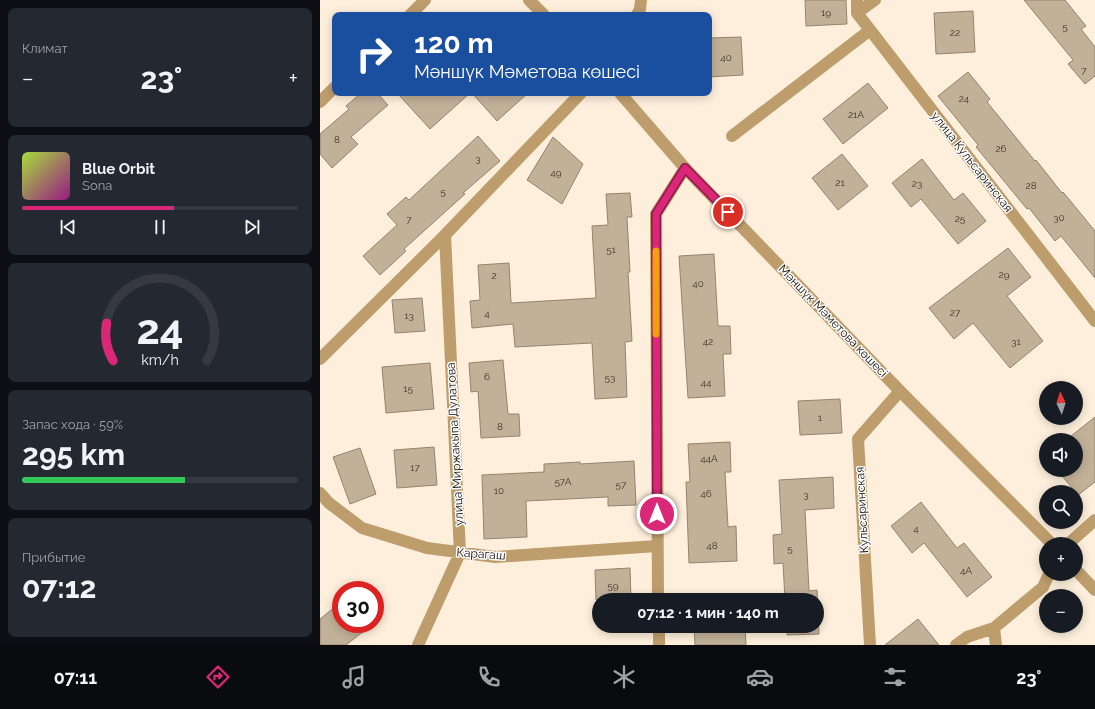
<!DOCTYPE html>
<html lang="ru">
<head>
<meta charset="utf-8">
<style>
  :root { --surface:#171b24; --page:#242831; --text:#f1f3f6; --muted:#9ea1a6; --line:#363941; --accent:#db2777 }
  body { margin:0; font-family:Raleway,sans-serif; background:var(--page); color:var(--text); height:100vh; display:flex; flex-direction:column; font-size:15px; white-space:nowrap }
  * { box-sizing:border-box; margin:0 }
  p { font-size:13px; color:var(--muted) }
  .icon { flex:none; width:22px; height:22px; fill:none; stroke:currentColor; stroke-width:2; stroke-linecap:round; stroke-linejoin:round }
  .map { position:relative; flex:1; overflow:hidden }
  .side { display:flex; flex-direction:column; gap:8px; padding:8px; background:#0d0f14; width:320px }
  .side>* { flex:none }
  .top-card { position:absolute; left:12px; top:12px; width:380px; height:84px; border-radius:8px; box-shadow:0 2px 10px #0003; background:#1a4fa0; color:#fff; overflow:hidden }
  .needle { width:26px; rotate:356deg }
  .buttons { position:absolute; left:719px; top:381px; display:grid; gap:8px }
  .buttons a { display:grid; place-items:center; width:44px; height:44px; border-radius:50%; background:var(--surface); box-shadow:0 2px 10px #0003; font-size:20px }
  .speed { position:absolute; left:12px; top:581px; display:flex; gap:8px; font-size:20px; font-weight:700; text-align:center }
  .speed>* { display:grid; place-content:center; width:52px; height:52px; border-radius:50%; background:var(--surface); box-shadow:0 2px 10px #0003; line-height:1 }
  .speed .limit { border:6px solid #d22; background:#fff; color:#111 }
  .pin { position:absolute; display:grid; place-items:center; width:34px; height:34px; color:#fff; margin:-17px; border:2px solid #fff; border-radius:50%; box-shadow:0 1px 4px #0007 }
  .me { position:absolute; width:44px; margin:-22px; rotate:0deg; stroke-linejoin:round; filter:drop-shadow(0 0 3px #0008) }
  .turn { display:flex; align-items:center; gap:14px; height:84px; padding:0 16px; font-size:18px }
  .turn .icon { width:52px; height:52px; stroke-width:2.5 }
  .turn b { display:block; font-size:28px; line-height:34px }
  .big { font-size:30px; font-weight:700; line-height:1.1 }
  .side .widget { flex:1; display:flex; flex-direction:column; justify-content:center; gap:6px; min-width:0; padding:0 14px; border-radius:8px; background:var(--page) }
  .side .dial { align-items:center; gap:0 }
  .dial svg { height:104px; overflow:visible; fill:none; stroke:var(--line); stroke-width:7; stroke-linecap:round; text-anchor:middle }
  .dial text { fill:var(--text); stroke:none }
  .song { display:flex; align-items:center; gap:12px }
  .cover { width:48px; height:48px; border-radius:6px; background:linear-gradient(135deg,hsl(80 70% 55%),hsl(310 70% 35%)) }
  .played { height:4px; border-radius:2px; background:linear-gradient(90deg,var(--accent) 55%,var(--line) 55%) }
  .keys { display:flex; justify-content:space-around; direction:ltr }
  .heat { display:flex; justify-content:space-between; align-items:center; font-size:22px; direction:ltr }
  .charge { height:6px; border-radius:3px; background:linear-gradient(90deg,#34c759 59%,var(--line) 0) }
  .trip { position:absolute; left:272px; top:593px; width:232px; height:40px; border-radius:20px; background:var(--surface); box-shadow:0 2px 10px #0003; font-weight:700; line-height:40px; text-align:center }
  .menu { display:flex; height:64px; justify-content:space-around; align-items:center; background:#090b0e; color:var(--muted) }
  .menu .icon { width:28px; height:28px }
  .menu .on { color:var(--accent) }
  .menu b { font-size:18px; color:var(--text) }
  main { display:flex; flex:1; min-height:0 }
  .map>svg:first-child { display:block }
</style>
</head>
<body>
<main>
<section class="side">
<div class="widget"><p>Климат</p>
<div class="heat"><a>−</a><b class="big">23°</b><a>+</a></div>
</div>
<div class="widget">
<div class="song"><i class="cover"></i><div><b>Blue Orbit</b><p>Sona</p></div></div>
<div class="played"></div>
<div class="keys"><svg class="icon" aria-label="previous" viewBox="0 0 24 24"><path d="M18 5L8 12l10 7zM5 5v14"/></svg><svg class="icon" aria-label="pause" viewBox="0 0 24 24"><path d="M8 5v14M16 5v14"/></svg><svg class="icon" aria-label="next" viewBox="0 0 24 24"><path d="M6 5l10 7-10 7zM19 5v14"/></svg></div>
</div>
<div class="widget dial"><svg viewBox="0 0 100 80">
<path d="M14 69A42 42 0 1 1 86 69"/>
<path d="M14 69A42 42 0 0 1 9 40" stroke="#db2777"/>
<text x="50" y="56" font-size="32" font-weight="700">24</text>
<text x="50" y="72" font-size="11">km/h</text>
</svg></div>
<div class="widget"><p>Запас хода · 59%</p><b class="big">295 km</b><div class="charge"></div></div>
<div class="widget"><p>Прибытие</p><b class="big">07:12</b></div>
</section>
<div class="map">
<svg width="775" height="645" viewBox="0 0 775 645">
  <rect width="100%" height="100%" fill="#fdefdb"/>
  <path fill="#c2b199" stroke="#94846d" d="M485,0H526L527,24L486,26Z
    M704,0H745L766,26L761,29L775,47V76L765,84L748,64L753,60Z
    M653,11L655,52L616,54L614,13Z
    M421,37L423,75L389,77V38Z
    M648,72L670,99L667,102L715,161L716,160L742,193L743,192L775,231V278L741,236L735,241L709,208L707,209L656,147L658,145L618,96Z
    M548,83L568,108L523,144L503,119Z
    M41,93H57L68,105L31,137L38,144L12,168L0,154V134L29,109L26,106Z
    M77,93H150L110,129Z
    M152,93H208L177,121Z
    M158,136L180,161L143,193L145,194L84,249L86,251L60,275L43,256L77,225L67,214L86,197L89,200Z
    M233,137L263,164L242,204L207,180Z
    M522,154L548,186L518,210L492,178Z
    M602,159L634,200L643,193L666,221L638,244L601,199L591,207L572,183Z
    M310,193L312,217H307L310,272H308L312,341L305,342L307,397L275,399L272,343L195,347L193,324L152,328L150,301L160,300L158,265L189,263L191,303L276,298L272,226L288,225L286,194Z
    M688,248L711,277L687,296L723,341L690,368L653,323L634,339L609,308Z
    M394,254L398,326H410L411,354H403L405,396L368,398L359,256Z
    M102,298L105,331L75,333L72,300Z
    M183,360L188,414H199L200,436L161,438L158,391L151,392L149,363Z
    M110,363L114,409L66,413L62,367Z
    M520,399L522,433L480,435L478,401Z
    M775,417V482L758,495L737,470H756V440H746Z
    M410,442L411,472H405L408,527L416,526L417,561L369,563L366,482H370L368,444Z
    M114,447L117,485L77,488L74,450Z
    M40,448L56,494L30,504L13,457Z
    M314,461L316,505L288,506V497L206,501L207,537L164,539L162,475L224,472V464L260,462V464Z
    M513,477L514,508L485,510L489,591L497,590L499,634L467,635V626H497V600H465L463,563L454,564L453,535L462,534L459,480Z
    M601,502L637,548L644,543L672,577L647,597L604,543L592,553L571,526Z
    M310,568L311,600H276L275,570Z
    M21,602V624H53L26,645H0V619Z
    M598,619L619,645H565Z
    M374,626H425L426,645H375Z"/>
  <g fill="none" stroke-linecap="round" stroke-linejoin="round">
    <path stroke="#be9d6d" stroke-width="12" d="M209,0L224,15
      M537,0V13L775,321
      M537,13L555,0
      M90,15L105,0
      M317,15L320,9L321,0
      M300,93L365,168L580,391L732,544
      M0,102L15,87
      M412,136L550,30
      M0,359L125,235L261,93
      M0,493L9,503L42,528L107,548L175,557L337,546
      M748,544L775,520
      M756,570L775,590
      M338,600L336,214L365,168
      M339,626V645
      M674,628L676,645
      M98,645L140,553L125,235
      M550,645L538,439L580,391
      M636,645L647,637L674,628L723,587L729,574"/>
  </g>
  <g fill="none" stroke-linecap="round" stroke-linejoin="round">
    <defs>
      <path id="route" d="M337,514L336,214L365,168L408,212"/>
    </defs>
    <use href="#route" stroke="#8e194d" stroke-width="10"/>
    <use href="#route" stroke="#db2777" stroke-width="7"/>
    <path stroke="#f59e0b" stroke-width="7" d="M336,251V334"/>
  </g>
  <g text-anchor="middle" stroke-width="3" stroke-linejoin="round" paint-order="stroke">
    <g font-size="10" fill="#3c3429">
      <text x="506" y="16">19</text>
      <text x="745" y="30">5</text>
      <text x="635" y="36">22</text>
      <text x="406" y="61">40</text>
      <text x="764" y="74">7</text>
      <text x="644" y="102">24</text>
      <text x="536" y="118">21А</text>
      <text x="17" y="143">8</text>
      <text x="681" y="152">26</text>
      <text x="158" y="162">3</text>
      <text x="236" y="176">49</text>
      <text x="520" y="186">21</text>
      <text x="597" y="187">23</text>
      <text x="711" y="189">28</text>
      <text x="123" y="195">5</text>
      <text x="739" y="221">30</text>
      <text x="640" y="222">25</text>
      <text x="89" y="223">7</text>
      <text x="291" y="253">51</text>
      <text x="684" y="278">29</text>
      <text x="174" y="279">2</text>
      <text x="378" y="287">40</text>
      <text x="635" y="316">27</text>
      <text x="167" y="317">4</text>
      <text x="89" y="319">13</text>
      <text x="388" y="345">42</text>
      <text x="696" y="345">31</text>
      <text x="167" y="380">6</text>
      <text x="290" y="381">53</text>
      <text x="386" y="386">44</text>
      <text x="88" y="392">15</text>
      <text x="500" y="421">1</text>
      <text x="180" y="430">8</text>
      <text x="389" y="462">44А</text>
      <text x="95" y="471">17</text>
      <text x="243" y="485">57А</text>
      <text x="301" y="488">57</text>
      <text x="179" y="494">10</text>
      <text x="386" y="497">46</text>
      <text x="486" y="498">3</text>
      <text x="596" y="532">4</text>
      <text x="392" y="549">48</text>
      <text x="470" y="552">5</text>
      <text x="646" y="574">4А</text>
      <text x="293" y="589">59</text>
    </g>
    <g font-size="12" fill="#100b04" stroke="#fefefe">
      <text transform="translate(652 162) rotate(52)" y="4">улица Кульсаринская</text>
      <text transform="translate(513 321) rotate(46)" y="4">Мәншүк Мәметова көшесі</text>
      <text transform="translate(135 444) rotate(-93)" y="4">улица Миржакыпа Дулатова</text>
      <text transform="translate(542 510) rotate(-93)" y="4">Кульсаринская</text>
      <text transform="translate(161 554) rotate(4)" y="4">Карагаш</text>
    </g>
  </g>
</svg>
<div class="buttons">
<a><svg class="needle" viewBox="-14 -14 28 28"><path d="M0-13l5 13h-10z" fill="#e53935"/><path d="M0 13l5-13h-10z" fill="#9ea1a6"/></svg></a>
<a><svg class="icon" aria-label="sound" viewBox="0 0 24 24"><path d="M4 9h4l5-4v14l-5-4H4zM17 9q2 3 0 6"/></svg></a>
<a><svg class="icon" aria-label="search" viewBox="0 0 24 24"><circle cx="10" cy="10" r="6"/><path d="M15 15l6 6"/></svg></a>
<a>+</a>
<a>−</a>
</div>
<div class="speed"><div class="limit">30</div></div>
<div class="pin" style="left:408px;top:212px;background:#d93025"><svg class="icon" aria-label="arrive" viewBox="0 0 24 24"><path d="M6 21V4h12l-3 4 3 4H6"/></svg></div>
<svg class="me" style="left:337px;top:514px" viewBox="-20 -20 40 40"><circle r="17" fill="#db2777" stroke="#fff" stroke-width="3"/><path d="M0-11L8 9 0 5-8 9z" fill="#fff"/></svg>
<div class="trip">07:12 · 1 мин · 140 m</div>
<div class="top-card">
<div class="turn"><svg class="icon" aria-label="right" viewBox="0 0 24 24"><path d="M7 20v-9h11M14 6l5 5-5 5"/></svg><div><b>120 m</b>Мәншүк Мәметова көшесі</div></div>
</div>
</div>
</main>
<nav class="menu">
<b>07:11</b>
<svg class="icon on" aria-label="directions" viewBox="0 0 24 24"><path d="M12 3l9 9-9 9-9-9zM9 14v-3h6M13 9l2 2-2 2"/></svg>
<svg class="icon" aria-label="music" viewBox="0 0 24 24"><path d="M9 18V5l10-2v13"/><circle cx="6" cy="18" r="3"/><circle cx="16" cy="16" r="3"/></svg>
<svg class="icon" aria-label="phone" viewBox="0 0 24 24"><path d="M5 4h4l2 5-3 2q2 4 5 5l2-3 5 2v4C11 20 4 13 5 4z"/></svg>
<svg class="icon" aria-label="climate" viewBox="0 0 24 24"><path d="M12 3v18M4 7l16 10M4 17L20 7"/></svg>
<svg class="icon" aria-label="car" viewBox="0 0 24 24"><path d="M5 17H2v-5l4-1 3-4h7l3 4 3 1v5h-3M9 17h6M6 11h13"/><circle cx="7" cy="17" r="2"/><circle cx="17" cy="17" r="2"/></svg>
<svg class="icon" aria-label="filters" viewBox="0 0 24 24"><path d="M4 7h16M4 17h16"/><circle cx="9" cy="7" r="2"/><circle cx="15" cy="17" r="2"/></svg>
<b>23°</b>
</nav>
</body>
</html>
